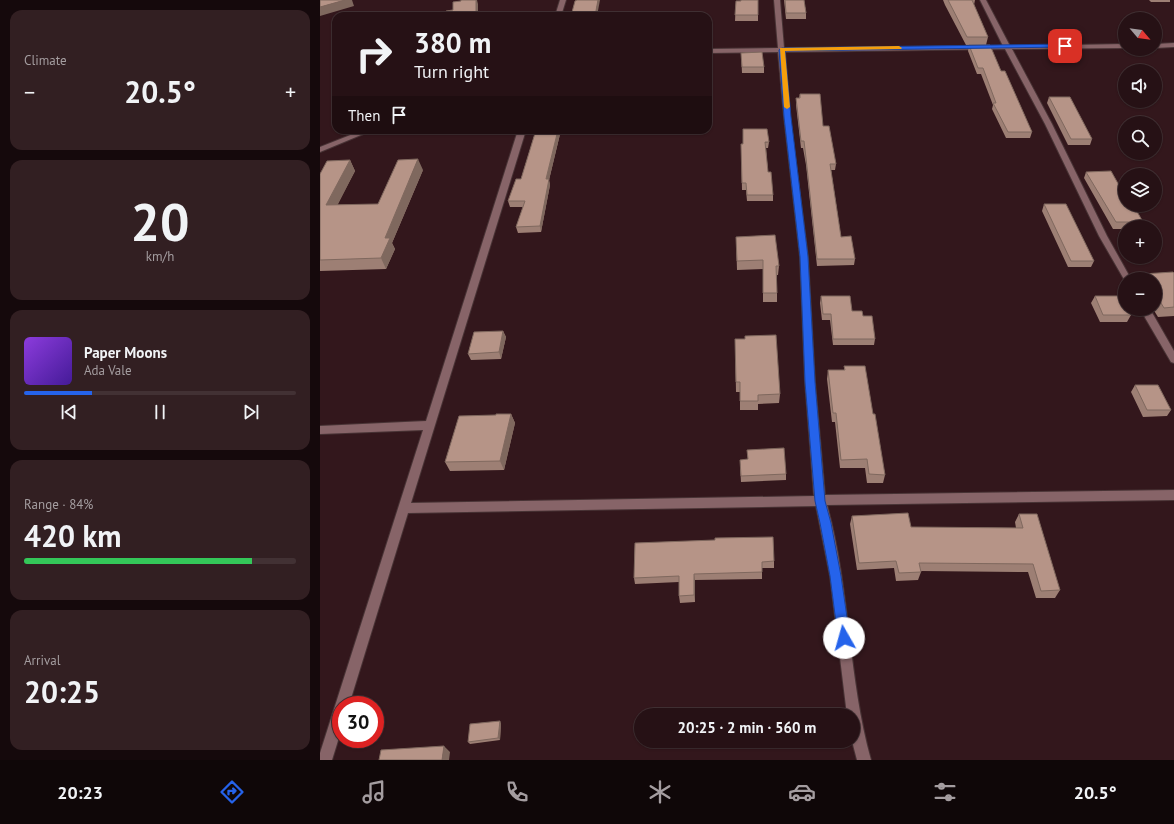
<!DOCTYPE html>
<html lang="en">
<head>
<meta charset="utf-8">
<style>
  :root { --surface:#261115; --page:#321f22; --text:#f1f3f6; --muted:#a49da0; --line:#423134; --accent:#2563eb }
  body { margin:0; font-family:"PT Sans",sans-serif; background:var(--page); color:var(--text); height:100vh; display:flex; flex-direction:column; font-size:15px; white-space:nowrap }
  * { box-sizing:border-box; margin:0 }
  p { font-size:13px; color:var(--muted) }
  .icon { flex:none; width:22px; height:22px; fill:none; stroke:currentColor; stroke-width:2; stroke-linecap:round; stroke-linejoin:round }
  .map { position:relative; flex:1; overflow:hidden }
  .panel { display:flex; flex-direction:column; gap:10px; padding:10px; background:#15090c; width:320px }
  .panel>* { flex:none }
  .banner { position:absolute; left:12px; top:12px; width:380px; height:122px; border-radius:12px; box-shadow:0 1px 3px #0004,0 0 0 1px var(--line); background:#261115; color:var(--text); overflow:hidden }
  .needle { width:26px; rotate:119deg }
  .fabs { position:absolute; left:798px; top:12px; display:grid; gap:8px }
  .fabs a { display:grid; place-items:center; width:44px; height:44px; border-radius:50%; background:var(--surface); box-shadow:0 1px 3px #0004,0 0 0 1px var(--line); font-size:20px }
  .speed { position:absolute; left:12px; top:696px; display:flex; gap:8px; font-size:20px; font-weight:700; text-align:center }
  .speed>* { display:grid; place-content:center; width:52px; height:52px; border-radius:50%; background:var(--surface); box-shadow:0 1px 3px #0004,0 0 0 1px var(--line); line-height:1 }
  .speed .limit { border:6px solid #d22; background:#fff; color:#111 }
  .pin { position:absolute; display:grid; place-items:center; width:34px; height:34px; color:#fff; margin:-17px; border-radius:8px; box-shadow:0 2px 6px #0006 }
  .me { position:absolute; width:44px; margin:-22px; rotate:353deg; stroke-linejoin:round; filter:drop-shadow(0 0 3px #0008) }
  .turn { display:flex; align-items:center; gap:14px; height:84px; padding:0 16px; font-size:18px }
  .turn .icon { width:52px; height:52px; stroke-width:2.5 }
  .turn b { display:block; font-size:28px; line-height:34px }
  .then { display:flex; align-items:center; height:38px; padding:0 16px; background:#0003; gap:8px; font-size:15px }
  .big { font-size:30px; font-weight:700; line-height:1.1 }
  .panel .tile { flex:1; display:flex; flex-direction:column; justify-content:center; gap:6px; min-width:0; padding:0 14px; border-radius:12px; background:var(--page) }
  .panel .dial { align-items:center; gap:0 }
  .dial b { font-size:52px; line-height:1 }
  .song { display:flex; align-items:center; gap:12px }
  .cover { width:48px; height:48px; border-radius:6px; background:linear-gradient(135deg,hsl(270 70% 55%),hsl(260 70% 35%)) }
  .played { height:4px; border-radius:2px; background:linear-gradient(90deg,var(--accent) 25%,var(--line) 25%) }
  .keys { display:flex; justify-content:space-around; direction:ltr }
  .heat { display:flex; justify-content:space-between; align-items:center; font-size:22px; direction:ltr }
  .charge { height:6px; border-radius:3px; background:linear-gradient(90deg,#34c759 84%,var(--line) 0) }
  .trip { position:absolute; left:314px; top:708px; width:226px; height:40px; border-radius:20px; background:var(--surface); box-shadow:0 1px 3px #0004,0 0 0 1px var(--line); font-weight:700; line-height:40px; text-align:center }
  .tab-bar { display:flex; height:64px; justify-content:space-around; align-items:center; background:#0f0708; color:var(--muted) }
  .tab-bar .icon { width:28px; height:28px }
  .tab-bar .on { color:var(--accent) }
  .tab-bar b { font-size:18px; color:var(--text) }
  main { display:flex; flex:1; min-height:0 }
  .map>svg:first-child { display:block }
</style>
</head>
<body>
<main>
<section class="panel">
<div class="tile"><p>Climate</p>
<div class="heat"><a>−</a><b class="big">20.5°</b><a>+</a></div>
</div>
<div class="tile dial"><b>20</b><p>km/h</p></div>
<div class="tile">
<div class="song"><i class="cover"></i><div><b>Paper Moons</b><p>Ada Vale</p></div></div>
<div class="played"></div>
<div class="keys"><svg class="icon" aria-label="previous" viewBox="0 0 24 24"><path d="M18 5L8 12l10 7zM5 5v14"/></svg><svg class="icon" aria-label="pause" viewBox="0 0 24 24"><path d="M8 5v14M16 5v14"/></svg><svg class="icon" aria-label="next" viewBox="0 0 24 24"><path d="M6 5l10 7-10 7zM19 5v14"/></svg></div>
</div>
<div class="tile"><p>Range · 84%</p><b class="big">420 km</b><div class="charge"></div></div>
<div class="tile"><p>Arrival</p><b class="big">20:25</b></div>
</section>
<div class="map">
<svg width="854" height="760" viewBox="0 0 854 760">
  <rect width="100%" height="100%" fill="#33171c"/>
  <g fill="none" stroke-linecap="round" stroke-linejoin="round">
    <defs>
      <path id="minor" d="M240,0H246L241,16H235Z
        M454,0H460L464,48L683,46L660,0H666L690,46L805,44V48L692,49L732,124L787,236L811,279H805V281L779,236L725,124L685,49L465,52L470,117L488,257L495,382L505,495L854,490V500L507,505C530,589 528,677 551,760H537L532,741H533V715H527L510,576L496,506L88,513L29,705H21V731L12,760H0V753L103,430L0,434V426L106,421L198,130H206L91,503L494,496L485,382L480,257L464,117L458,52L388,53V49L458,48Z
        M854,43V47L835,48V44Z
        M43,130H53L0,152V147Z
        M820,309H830L854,351V363L851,362Z"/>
    </defs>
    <use href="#minor" stroke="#483335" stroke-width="2"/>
    <use href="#minor" fill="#876468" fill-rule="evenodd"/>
  </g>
  <path fill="#9d7f74" d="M438,0V21H415L416,1Z
    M464,0H484L486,13V19H466Z
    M623,0H655L654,5L668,37L666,45H646L625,5Z
    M829,0H850V2H831Z
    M649,45L681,71L712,132L710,138H686L672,109L673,105L661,74H657L648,51Z
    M421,53L444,67V73H422Z
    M480,94L503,126L516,164L515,170H511L521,237L535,259L534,265L497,266L486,165L483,148H481L476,105V98H479Z
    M729,97L772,139L770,145H748L727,103Z
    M216,130H241L229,180L230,185L221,232L198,233L196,227L203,207H190L188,201L201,179Z
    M449,142L448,148H446L448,172L453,195V201H427L426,190H422L421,144Z
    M30,160L35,171L17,205L58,204L103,170L72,243L75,249L66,269L0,271V174Z
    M766,172L823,222L821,227H805V229H793L764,178Z
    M724,204L774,261L771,267H748L722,211Z
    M416,237L459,266L458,275H457V302H443V269L417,270Z
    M854,273V316L838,317L833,309H835V279H820L823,274Z
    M501,296L543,316L555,339L554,345H513L510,320H502L500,303Z
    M775,296L811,315L807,322H780L771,303Z
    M183,331L186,337L181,359L151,360L148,354Z
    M415,339L460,394L459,403L438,404V410H420V392H416Z
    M524,366L553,414L565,475L563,483H547L545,468H520L515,422H512L507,379L508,370H524Z
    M815,385L851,410L847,416L823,417L811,392Z
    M191,414L195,423L184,470L130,471L125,462L176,415Z
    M427,450L466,474V480L421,482L420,466L428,459Z
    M699,514L740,590L735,598H716L708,572L601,571V572L598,580L576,581L574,568L537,570L530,524L532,516L591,527L696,528L695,522Z
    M315,543L454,561V568H442V579L375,580V602L360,603L359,596V582L315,584L314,578Z
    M181,723L180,740L150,744L148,742Z"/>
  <path fill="#7f685e" d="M25,0H32L34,6L0,16V7Z
    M156,0H157L158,4V16H156Z
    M278,0H280L277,16H275Z
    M238,130H241L229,180L230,185L221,232L220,226L226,179Z
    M98,159L103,170L72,243L75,249L66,269L61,258L65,238Z
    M30,160L35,171L12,216L6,205Z
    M183,331L186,337L181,359L179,352Z
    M191,414L195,423L184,470L180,461Z
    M374,574L375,580V602L374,595Z
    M180,721L181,723L180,740L178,738Z
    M124,746L130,752L129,760H122Z"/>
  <path fill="#b69487" stroke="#7f685e" d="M0,0H25L0,7Z
    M141,0H156V16H126V11L133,10V2L141,1Z
    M257,0H278L275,16H251L255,1Z
    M421,0H438V15H415L416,1H421Z
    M465,0H484L486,13H466Z
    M628,0H652L668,37H647Z
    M649,45H670L681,71H685L712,132H688L673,103H676L663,68H658Z
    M442,52L444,67H422L421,53Z
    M480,94H500L503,126H509L516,164H510L521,237L531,236L535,259H497L486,158L484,141H481L476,98H480Z
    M729,97H750L772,139H751Z
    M423,129H447L449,142H445L448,172H451L453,195H427L426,183H422L421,144H423Z
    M216,130H238L226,179H229L220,226L196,227L205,201H188L196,179H201Z
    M98,159L65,238H70L61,258L0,260V174L7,161L30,160L6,205L58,204L78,160Z
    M791,171L805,196V205H810L812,208H815L823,222H796L766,172Z
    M724,204H746L774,261H751Z
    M455,235L459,266H456L457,293H443V260L417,261L416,237Z
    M853,272L854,273V307L844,308L835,293V279H826L823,274Z
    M501,296H530L532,311H542L543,316H552L555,339H513L511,314H503Z
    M775,296H801L805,303V309H808L811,315H783Z
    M183,331L179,352L148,354L154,332Z
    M456,335L460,394L438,395V401H420V382H416L415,339H425V336Z
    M524,366H545L553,414H555L565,475L549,474L547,459L521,460L516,413H513L508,370H525Z
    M815,385H838L851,410H827Z
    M176,414H191L180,461L125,462L139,416L176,415Z
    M464,448L466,474L421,476L420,460L428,459L427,450Z
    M588,513L591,527L703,528L699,514H717L740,590L721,591L713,564L599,563L601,572L579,573L576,561L539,563L532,516Z
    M453,537L454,561L442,562V572L374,574V595L359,596V576L314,578L315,543L395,540V538Z
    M180,721L178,738L148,742L150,724Z
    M124,746L122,760H59L61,750Z"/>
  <path fill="#2563eb" stroke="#184099" d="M745,44L747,45V47L465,51L471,117L488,257L495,382L505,501L511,523L521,576L530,638L528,642L524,644L520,642L518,638L510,576L500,523L495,501L485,382L480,257L464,117L459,50L462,48Z"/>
  <path fill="#f59e0b" d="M579,46L582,48L581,49L465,51L470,107L467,109L464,107L460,48Z"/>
</svg>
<div class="fabs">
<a><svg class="needle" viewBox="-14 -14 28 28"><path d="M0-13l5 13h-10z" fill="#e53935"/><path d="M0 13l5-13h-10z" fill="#a49da0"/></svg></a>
<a><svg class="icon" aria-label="sound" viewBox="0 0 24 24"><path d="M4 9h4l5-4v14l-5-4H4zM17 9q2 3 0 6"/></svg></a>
<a><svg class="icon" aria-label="search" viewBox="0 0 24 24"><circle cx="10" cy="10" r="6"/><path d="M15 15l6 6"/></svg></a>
<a><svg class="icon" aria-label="layers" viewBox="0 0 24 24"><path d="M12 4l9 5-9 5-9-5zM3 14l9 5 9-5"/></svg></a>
<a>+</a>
<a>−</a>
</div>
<div class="speed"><div class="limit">30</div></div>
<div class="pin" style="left:745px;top:46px;background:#d93025"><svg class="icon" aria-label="arrive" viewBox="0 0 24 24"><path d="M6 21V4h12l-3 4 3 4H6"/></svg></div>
<svg class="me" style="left:524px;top:638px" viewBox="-20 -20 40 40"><circle r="19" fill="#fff"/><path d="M0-13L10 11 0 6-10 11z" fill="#2563eb"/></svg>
<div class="trip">20:25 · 2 min · 560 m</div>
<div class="banner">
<div class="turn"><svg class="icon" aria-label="right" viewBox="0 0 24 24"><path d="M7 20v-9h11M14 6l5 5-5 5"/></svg><div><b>380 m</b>Turn right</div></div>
<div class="then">Then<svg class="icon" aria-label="arrive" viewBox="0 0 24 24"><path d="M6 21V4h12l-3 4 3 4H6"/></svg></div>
</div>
</div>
</main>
<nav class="tab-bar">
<b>20:23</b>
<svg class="icon on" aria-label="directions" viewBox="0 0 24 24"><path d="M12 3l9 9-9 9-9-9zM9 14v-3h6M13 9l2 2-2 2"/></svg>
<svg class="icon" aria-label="music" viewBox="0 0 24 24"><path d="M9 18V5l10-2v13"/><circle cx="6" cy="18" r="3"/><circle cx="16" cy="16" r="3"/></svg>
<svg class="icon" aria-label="phone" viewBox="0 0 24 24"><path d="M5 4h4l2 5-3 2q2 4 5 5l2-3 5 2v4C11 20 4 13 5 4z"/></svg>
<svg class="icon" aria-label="climate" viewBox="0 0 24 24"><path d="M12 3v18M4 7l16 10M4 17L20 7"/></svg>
<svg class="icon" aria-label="car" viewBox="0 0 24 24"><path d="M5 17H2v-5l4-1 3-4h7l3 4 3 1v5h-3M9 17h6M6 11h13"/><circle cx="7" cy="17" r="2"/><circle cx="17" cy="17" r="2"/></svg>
<svg class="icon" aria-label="filters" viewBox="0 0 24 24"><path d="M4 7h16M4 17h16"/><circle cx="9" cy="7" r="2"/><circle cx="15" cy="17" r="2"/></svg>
<b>20.5°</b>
</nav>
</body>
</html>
